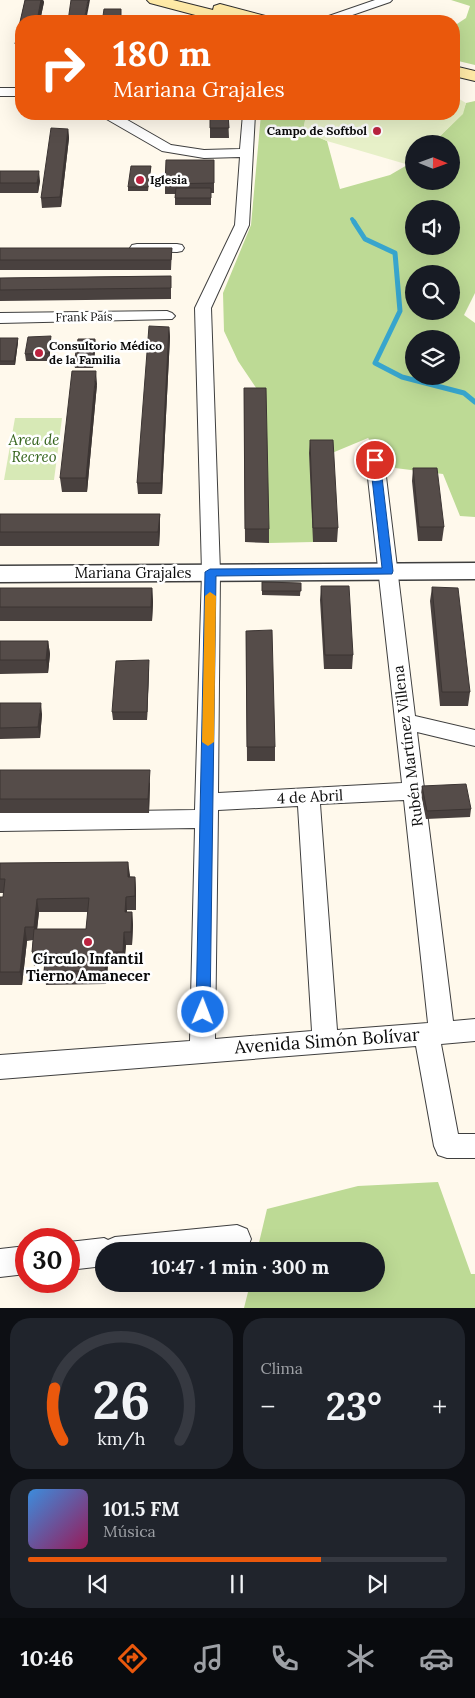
<!DOCTYPE html>
<html lang="es">
<head>
<meta charset="utf-8">
<style>
  :root { --surface:#171b24; --page:#20242c; --text:#f1f3f6; --muted:#9ea1a6; --line:#363941; --accent:#ea580c }
  body { margin:0; font-family:Lora,serif; background:var(--page); color:var(--text); height:100vh; display:flex; flex-direction:column; font-size:19px; white-space:nowrap }
  * { box-sizing:border-box; margin:0 }
  p { font-size:16px; color:var(--muted) }
  .icon { flex:none; width:28px; height:28px; fill:none; stroke:currentColor; stroke-width:2; stroke-linecap:round; stroke-linejoin:round }
  .map { position:relative; height:1308px; overflow:hidden }
  .side { display:flex; flex-direction:column; gap:10px; padding:10px; background:#0d0f14; flex:1 }
  .side>* { flex:none }
  .guide { position:absolute; left:15px; top:15px; width:445px; height:105px; border-radius:20px; box-shadow:0 5px 20px #0002; background:#ea580c; color:#fff; overflow:hidden }
  .needle { width:32px; rotate:91deg }
  .controls { position:absolute; left:405px; top:135px; display:grid; gap:10px }
  .controls a { display:grid; place-items:center; width:55px; height:55px; border-radius:50%; background:var(--surface); box-shadow:0 5px 20px #0002; font-size:25px }
  .speed { position:absolute; left:15px; top:1228px; display:flex; gap:10px; font-size:25px; font-weight:700; text-align:center }
  .speed>* { display:grid; place-content:center; width:65px; height:65px; border-radius:50%; background:var(--surface); box-shadow:0 5px 20px #0002; line-height:1 }
  .speed .limit { border:8px solid #d22; background:#fff; color:#111 }
  .pin { position:absolute; display:grid; place-items:center; width:42px; height:42px; color:#fff; margin:-21px; border:2px solid #fff; border-radius:50%; box-shadow:0 1px 5px #0007 }
  .me { position:absolute; width:55px; margin:-28px; rotate:1deg; stroke-linejoin:round; filter:drop-shadow(0 0 4px #0008) }
  .turn { display:flex; align-items:center; gap:18px; height:105px; padding:0 15px; font-size:22px }
  .turn .icon { width:65px; height:65px; stroke-width:2.5 }
  .turn b { display:block; font-size:35px; line-height:42px }
  .big { font-size:38px; font-weight:700; line-height:1.1 }
  .side .tile { flex:1; display:flex; flex-direction:column; justify-content:center; gap:8px; min-width:0; padding:0 18px; border-radius:20px; background:var(--page) }
  .side .dial { align-items:center; gap:0 }
  .dial svg { height:130px; overflow:visible; fill:none; stroke:var(--line); stroke-width:7; stroke-linecap:round; text-anchor:middle }
  .dial text { fill:var(--text); stroke:none }
  .song { display:flex; align-items:center; gap:15px }
  .cover { width:60px; height:60px; border-radius:8px; background:linear-gradient(135deg,hsl(210 70% 55%),hsl(330 70% 35%)) }
  .played { height:5px; border-radius:2px; background:linear-gradient(90deg,var(--accent) 70%,var(--line) 70%) }
  .keys { display:flex; justify-content:space-around; direction:ltr }
  .heat { display:flex; justify-content:space-between; align-items:center; font-size:28px; direction:ltr }
  .side .tiles { flex:1; display:grid; gap:10px; grid-template-columns:1fr 1fr }
  .tile:last-child { grid-column:span 2 }
  .trip { position:absolute; left:95px; top:1242px; width:290px; height:50px; border-radius:25px; background:var(--surface); box-shadow:0 5px 20px #0002; font-weight:700; line-height:50px; text-align:center }
  .menu { display:flex; height:80px; justify-content:space-around; align-items:center; background:#090b0e; color:var(--muted) }
  .menu .icon { width:35px; height:35px }
  .menu .current { color:var(--accent) }
  .menu b { font-size:22px; color:var(--text) }
  .map>svg:first-child { display:block }
</style>
</head>
<body>
<div class="map">
<svg width="475" height="1308" viewBox="0 0 475 1308">
  <rect width="100%" height="100%" fill="#fff9ec"/>
  <path fill="#d7e9b6" d="M15,418H62L54,480H4Z"/>
  <path fill="#bdda95" fill-rule="evenodd" d="M451,0H475V65L454,60V26L466,18L470,6Z
    M475,101V293L464,315L475,323V517L460,516L443,474L395,468L368,438L332,453L313,542L269,543L265,401L238,361L224,331L223,293L251,225L261,114H306L304,127L313,135L327,141L340,189L390,175L414,161V181H451V144H432L462,114L466,103ZM414,209H451V246H414ZM414,274H451V311H414ZM414,339H451V376H414Z
    M438,1182L471,1274H475V1308H244L250,1284H376V1251H257L267,1209L358,1186Z"/>
  <path fill="#e7f0c8" d="M454,96L466,103L463,114L432,144H414V161L409,165L327,141L313,135L304,127L306,114H454Z"/>
  <g fill="none" stroke-linecap="round" stroke-linejoin="round">
    <path stroke="#37a5cd" stroke-width="4" d="M352,219L355,223"/>
    <path stroke="#37a5cd" stroke-width="5" d="M354,222L365,239L395,253L400,311L375,363L402,377L464,393L475,402"/>
    <defs>
      <path id="minor" d="M375,0H392L390,2L335,21H318L320,19Z
        M0,88H21V96H0Z
        M102,114H117L171,145L204,150L240,149L243,114H255L249,225L211,308L220,572L218,793L402,783L366,460L369,456L375,455L381,456L384,460L415,716L475,730V746L417,732L453,1021L475,1019V1041L441,1044L458,1134H475V1158H447L438,1155L434,1146L416,1046L0,1079V1055L190,1041L195,828L0,831V813L195,810L202,572L195,308L235,225L240,157L204,158L162,151L103,117ZM404,800L428,1023L337,1030L320,804ZM298,806L312,1031L215,1039L218,810Z
        M137,244H177L182,245L184,248L182,251L177,252L132,251L130,248L132,245Z
        M167,311L172,313L175,316L172,319L0,323V313Z
        M237,1225L247,1229L251,1239L247,1249L241,1251H104V1266L69,1270V1242L104,1238L108,1240L115,1237Z
        M26,1246V1274L0,1277V1249Z"/>
      <path id="tertiary" d="M475,563V579L0,582V566Z"/>
      <path id="secondary" d="M147,0H173L213,10L214,6L220,4L273,18L275,21L243,20L244,21H218L150,3Z
        M454,66L475,71V81L454,76Z"/>
    </defs>
    <use href="#minor" stroke="#3f3f3f" stroke-width="2"/>
    <use href="#tertiary" stroke="#3f3f3f" stroke-width="3"/>
    <use href="#secondary" stroke="#2e2e2e" stroke-width="2"/>
    <use href="#minor" fill="#fff" fill-rule="evenodd"/>
    <use href="#tertiary" fill="#fff" fill-rule="evenodd"/>
    <use href="#secondary" fill="#ffeaa7" fill-rule="evenodd"/>
  </g>
  <path fill="#49413f" fill-rule="evenodd" d="M25,0H43L44,2L40,21H21V53H16L15,44Z
    M121,9V16L132,17V21H113V19H104L103,16Z
    M210,114H228L229,138H210Z
    M68,129L69,138L61,207L42,208L41,198Z
    M214,160V193H211V205H175V194H165V184Z
    M151,166L148,191H128V187Z
    M0,171L40,181L38,193H0Z
    M0,248H172L171,270H0Z
    M171,276V299L0,301V278Z
    M169,327L170,337L162,494H138L137,483Z
    M0,338L18,342L15,365H0Z
    M96,343L93,368H75L74,364Z
    M51,344L49,361H26L25,354Z
    M97,384L87,492H62L60,478Z
    M244,388L269,529V543L245,542Z
    M310,440L338,528L337,542H313L309,453Z
    M413,468L444,527L442,541H418L412,481Z
    M0,514H160V528L159,546H0Z
    M262,582L301,583L300,596L262,595Z
    M321,586L353,655L352,669H324L320,600Z
    M432,587L470,692L468,706H440L430,601Z
    M0,588H152L153,602L152,621H0Z
    M246,631L275,747V761H247Z
    M0,641H48L50,654L48,673L0,674Z
    M149,668L147,720H113L112,712Z
    M0,703L42,714L40,738L0,739Z
    M0,770L150,783L149,813H0Z
    M422,786L471,809L470,817L426,819L421,794Z
    M0,863L135,877L136,891V910H127V912H132L133,925L132,945H126L124,965H108L106,984L46,985L44,971V966H34L32,952L33,940L27,941L22,985H0V897H3L4,893H0ZM39,912H88L86,929H37Z"/>
  <path fill="#3c3533" d="M41,0H43L44,2L40,21H37Z
    M88,0H90L86,21H84Z
    M68,129L69,138L61,207L60,197Z
    M39,171L40,181L38,193L37,183Z
    M169,327L170,337L162,494L161,483Z
    M51,336V344L49,361V353Z
    M18,338V342L15,365L14,361Z
    M95,339L96,343L93,368L92,364Z
    M96,371L97,384L87,492L86,478Z
    M160,514V528L159,546L158,532Z
    M152,588L153,602L152,621L151,607Z
    M48,641L50,654L48,673L46,660Z
    M149,660V668L147,720V712Z
    M41,703L42,714L40,738L38,727Z
    M150,770V783L149,813L148,799Z
    M128,862L130,875L129,891L128,877Z
    M135,877L136,891V910L135,896Z
    M126,897L127,910L126,925L125,912Z
    M37,899L39,912L36,940L34,927Z
    M132,912L133,925L132,945L131,932Z
    M25,927L27,941L22,985L20,972Z
    M124,932L126,945L124,965L123,952Z
    M106,952L108,965L106,984L105,971Z"/>
  <path fill="#554c49" stroke="#3c3533" d="M25,0H41L37,21H21V44H15Z
    M71,0H88L84,21H68Z
    M104,9H121V16H103Z
    M114,16L132,17L131,21H113Z
    M210,114H228L229,128H210Z
    M51,128L68,129L60,197L41,198Z
    M166,160H214V183L165,184Z
    M131,166H151L148,187H128Z
    M0,171H39L37,183H0Z
    M176,188H211V198H175Z
    M0,248H172L171,260H0Z
    M171,276V288L0,290V278Z
    M149,326L169,327L161,483H137Z
    M51,336L49,353L25,354L28,337Z
    M0,338H18L14,361H0Z
    M78,339H95L92,364H74Z
    M72,371H96L86,478H60Z
    M244,388H266L269,529H245Z
    M310,440H333L338,528H313Z
    M413,468H437L444,527H419Z
    M0,514H160L158,532H0Z
    M262,582L301,583V591H262Z
    M321,586H349L353,655H325Z
    M432,587L458,588L470,692H442Z
    M0,588H152L151,607H0Z
    M272,630L275,747H247L246,631Z
    M0,641H48L46,660H0Z
    M149,660L147,712H112L116,661Z
    M0,703H41L38,727L0,728Z
    M0,770H150L148,799H0Z
    M466,784L471,809L427,811L422,786Z
    M128,862V877H135V896L126,897L125,912H132L131,932H124L123,952H106L105,971H44L46,952H32L34,929H86L89,898L37,899L34,927H25L20,972H0V897H3L5,879H0V863Z"/>
  <path fill="#1a73e8" stroke="#114b97" d="M375,457L380,460L393,571L392,574L216,576L210,1012L208,1017L203,1019L198,1017L196,1012L205,572L210,569L382,568L370,460Z"/>
  <path fill="#f59e0b" d="M210,592L216,596L214,742L208,746L202,742L205,596Z"/>
  <g fill="#bc2440" stroke="#fff" stroke-width="2">
    <circle cx="377" cy="131" r="5"/>
    <circle cx="140" cy="180" r="5"/>
    <circle cx="39" cy="353" r="5"/>
    <circle cx="88" cy="942" r="5"/>
  </g>
  <g text-anchor="middle" stroke-width="5" stroke-linejoin="round" paint-order="stroke">
    <g font-size="12" font-weight="bold" fill="#0c0c0c" stroke="#fff" text-anchor="start">
      <text x="367" y="135" text-anchor="end">Campo de Softbol</text>
      <text x="150" y="184">Iglesia</text>
      <text x="49" y="350">Consultorio Médico<tspan x="49" dy="14">de la Familia</tspan></text>
    </g>
    <g font-size="12" fill="#0c0c0c" stroke="#fff">
      <text transform="translate(84 317) rotate(-1)" y="4">Frank País</text>
    </g>
    <g font-size="15" font-style="italic" fill="#35641d" stroke="#fff">
      <text x="34" y="445">Area de<tspan x="34" dy="17">Recreo</tspan></text>
    </g>
    <g font-size="15" fill="#0c0c0c" stroke="#fff">
      <text x="133" y="578">Mariana Grajales</text>
      <text transform="translate(408 746) rotate(-97)" y="5">Rubén Martínez Villena</text>
      <text transform="translate(310 797) rotate(-3)" y="5">4 de Abril</text>
    </g>
    <g font-size="15" font-weight="bold" fill="#0c0c0c" stroke="#fff">
      <text x="88" y="964">Círculo Infantil<tspan x="88" dy="17">Tierno Amanecer</tspan></text>
    </g>
    <g font-size="18" fill="#0c0c0c" stroke="#fff">
      <text transform="translate(327 1041) rotate(-4)" y="6">Avenida Simón Bolívar</text>
    </g>
  </g>
</svg>
<div class="controls">
<a><svg class="needle" viewBox="-14 -14 28 28"><path d="M0-13l5 13h-10z" fill="#e53935"/><path d="M0 13l5-13h-10z" fill="#9ea1a6"/></svg></a>
<a><svg class="icon" aria-label="sound" viewBox="0 0 24 24"><path d="M4 9h4l5-4v14l-5-4H4zM17 9q2 3 0 6"/></svg></a>
<a><svg class="icon" aria-label="search" viewBox="0 0 24 24"><circle cx="10" cy="10" r="6"/><path d="M15 15l6 6"/></svg></a>
<a><svg class="icon" aria-label="layers" viewBox="0 0 24 24"><path d="M12 4l9 5-9 5-9-5zM3 14l9 5 9-5"/></svg></a>
</div>
<div class="speed"><div class="limit">30</div></div>
<div class="pin" style="left:375px;top:460px;background:#d93025"><svg class="icon" aria-label="arrive" viewBox="0 0 24 24"><path d="M6 21V4h12l-3 4 3 4H6"/></svg></div>
<svg class="me" style="left:203px;top:1012px" viewBox="-20 -20 40 40"><circle r="17" fill="#1a73e8" stroke="#fff" stroke-width="3"/><path d="M0-11L8 9 0 5-8 9z" fill="#fff"/></svg>
<div class="trip">10:47 · 1 min · 300 m</div>
<div class="guide">
<div class="turn"><svg class="icon" aria-label="right" viewBox="0 0 24 24"><path d="M7 20v-9h11M14 6l5 5-5 5"/></svg><div><b>180 m</b>Mariana Grajales</div></div>
</div>
</div>
<section class="side">
<div class="tiles">
<div class="tile dial"><svg viewBox="0 0 100 80">
<path d="M14 69A42 42 0 1 1 86 69"/>
<path d="M14 69A42 42 0 0 1 9 37" stroke="#ea580c"/>
<text x="50" y="56" font-size="32" font-weight="700">26</text>
<text x="50" y="72" font-size="11">km/h</text>
</svg></div>
<div class="tile"><p>Clima</p>
<div class="heat"><a>−</a><b class="big">23°</b><a>+</a></div>
</div>
<div class="tile">
<div class="song"><i class="cover"></i><div><b>101.5 FM</b><p>Música</p></div></div>
<div class="played"></div>
<div class="keys"><svg class="icon" aria-label="previous" viewBox="0 0 24 24"><path d="M18 5L8 12l10 7zM5 5v14"/></svg><svg class="icon" aria-label="pause" viewBox="0 0 24 24"><path d="M8 5v14M16 5v14"/></svg><svg class="icon" aria-label="next" viewBox="0 0 24 24"><path d="M6 5l10 7-10 7zM19 5v14"/></svg></div>
</div>
</div>
</section>
<nav class="menu">
<b>10:46</b>
<svg class="icon current" aria-label="directions" viewBox="0 0 24 24"><path d="M12 3l9 9-9 9-9-9zM9 14v-3h6M13 9l2 2-2 2"/></svg>
<svg class="icon" aria-label="music" viewBox="0 0 24 24"><path d="M9 18V5l10-2v13"/><circle cx="6" cy="18" r="3"/><circle cx="16" cy="16" r="3"/></svg>
<svg class="icon" aria-label="phone" viewBox="0 0 24 24"><path d="M5 4h4l2 5-3 2q2 4 5 5l2-3 5 2v4C11 20 4 13 5 4z"/></svg>
<svg class="icon" aria-label="climate" viewBox="0 0 24 24"><path d="M12 3v18M4 7l16 10M4 17L20 7"/></svg>
<svg class="icon" aria-label="car" viewBox="0 0 24 24"><path d="M5 17H2v-5l4-1 3-4h7l3 4 3 1v5h-3M9 17h6M6 11h13"/><circle cx="7" cy="17" r="2"/><circle cx="17" cy="17" r="2"/></svg>
</nav>
</body>
</html>
